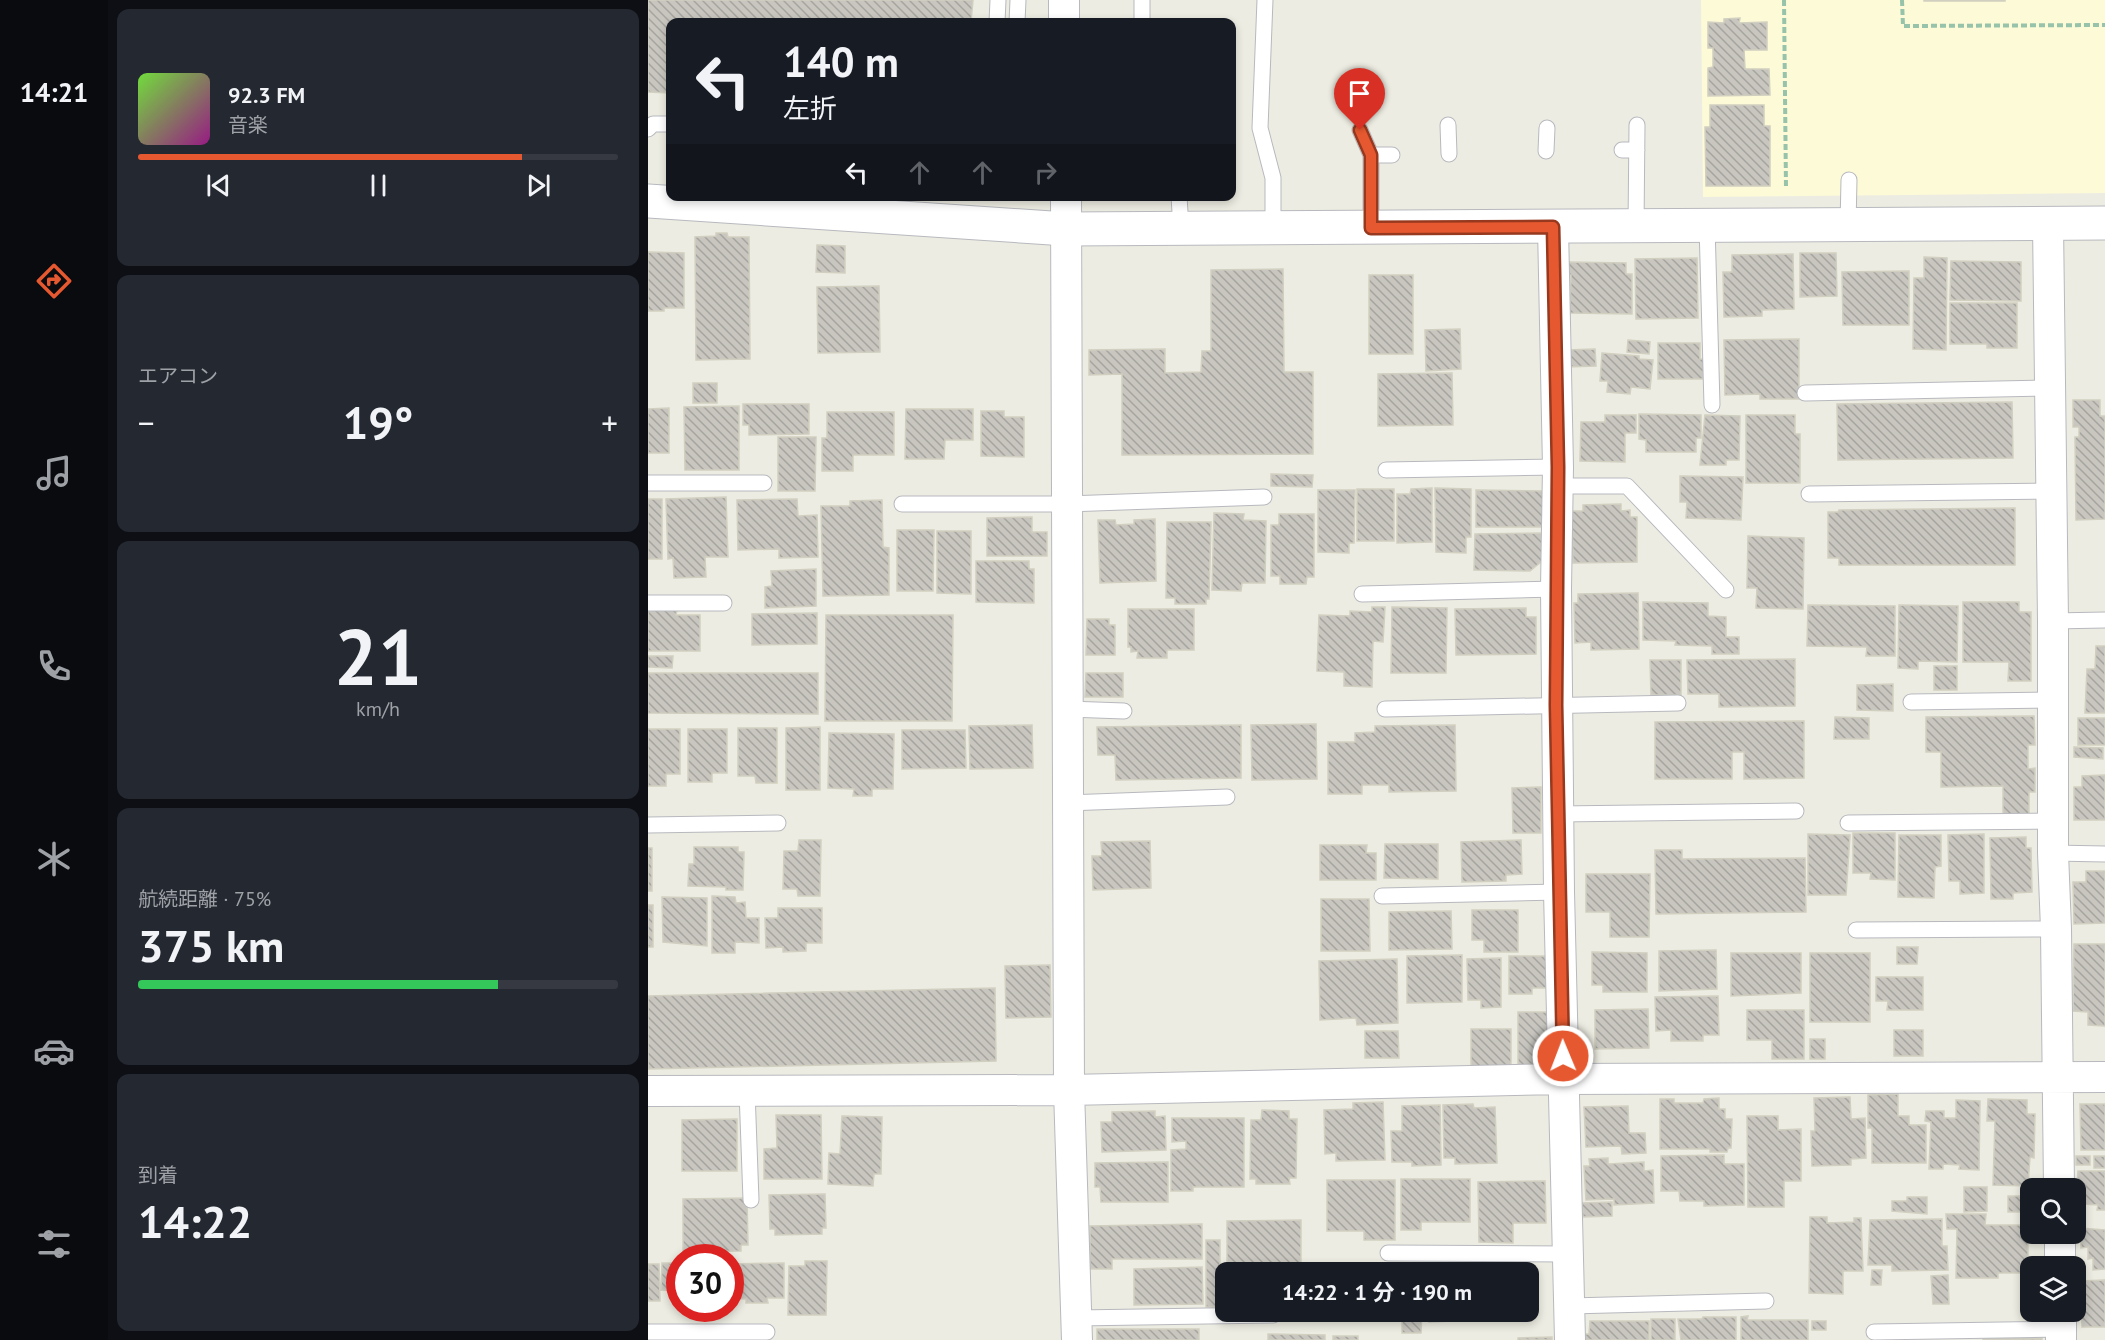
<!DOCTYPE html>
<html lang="ja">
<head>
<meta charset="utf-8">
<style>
  :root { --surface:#171b24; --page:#242831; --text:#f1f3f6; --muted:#9ea1a6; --line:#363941; --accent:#e6582f }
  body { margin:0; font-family:"PT Sans","Noto Sans JP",sans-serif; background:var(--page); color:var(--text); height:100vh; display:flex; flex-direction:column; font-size:22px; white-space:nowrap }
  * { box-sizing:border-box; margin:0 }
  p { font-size:20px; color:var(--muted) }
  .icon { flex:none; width:33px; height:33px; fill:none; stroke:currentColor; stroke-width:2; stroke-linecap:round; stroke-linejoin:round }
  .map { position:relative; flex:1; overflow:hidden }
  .drawer { display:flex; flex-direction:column; gap:9px; padding:9px; background:#0d0f14; width:540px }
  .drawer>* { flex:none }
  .hud { position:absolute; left:18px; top:18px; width:570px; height:183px; border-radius:12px; box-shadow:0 3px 9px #0003; background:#171b24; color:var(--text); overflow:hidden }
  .fabs { position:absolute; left:1372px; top:1178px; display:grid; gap:12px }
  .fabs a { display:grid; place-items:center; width:66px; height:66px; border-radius:12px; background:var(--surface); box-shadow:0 3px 9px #0003; font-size:30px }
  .speed { position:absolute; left:18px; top:1244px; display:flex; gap:12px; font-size:30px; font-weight:700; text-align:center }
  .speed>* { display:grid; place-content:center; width:78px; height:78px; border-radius:50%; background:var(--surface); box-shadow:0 3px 9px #0003; line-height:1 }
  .speed .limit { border:9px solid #d22; background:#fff; color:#111 }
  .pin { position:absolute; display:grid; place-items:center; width:51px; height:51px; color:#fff; margin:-62px -26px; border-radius:50% 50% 50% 0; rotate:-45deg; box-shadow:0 0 6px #0007 }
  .pin .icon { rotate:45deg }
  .me { position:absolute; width:66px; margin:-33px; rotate:359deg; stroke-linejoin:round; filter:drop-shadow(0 0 4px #0008) }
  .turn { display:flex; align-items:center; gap:21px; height:126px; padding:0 18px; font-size:27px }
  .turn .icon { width:78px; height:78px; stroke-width:2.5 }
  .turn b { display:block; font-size:42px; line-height:51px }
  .lanes { display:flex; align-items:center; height:57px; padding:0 18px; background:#0003; justify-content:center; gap:30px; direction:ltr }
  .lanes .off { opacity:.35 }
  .big { font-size:45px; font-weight:700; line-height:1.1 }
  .drawer .tile { flex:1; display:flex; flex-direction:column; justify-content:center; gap:9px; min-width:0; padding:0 21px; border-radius:12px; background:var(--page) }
  .drawer .dial { align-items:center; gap:0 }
  .dial b { font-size:78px; line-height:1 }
  .song { display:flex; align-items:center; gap:18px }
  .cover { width:72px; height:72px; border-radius:9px; background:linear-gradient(135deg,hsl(100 70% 55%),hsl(310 70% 35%)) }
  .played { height:6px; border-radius:3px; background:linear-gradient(90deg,var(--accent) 80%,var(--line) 80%) }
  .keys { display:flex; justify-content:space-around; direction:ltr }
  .heat { display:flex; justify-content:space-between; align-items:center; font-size:33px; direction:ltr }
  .charge { height:9px; border-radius:4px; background:linear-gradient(90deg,#34c759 75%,var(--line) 0) }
  .trip { position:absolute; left:567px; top:1262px; width:324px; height:60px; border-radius:12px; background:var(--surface); box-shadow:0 3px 9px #0003; font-weight:700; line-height:60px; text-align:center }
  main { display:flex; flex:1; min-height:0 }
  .dock { display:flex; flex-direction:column; width:108px; justify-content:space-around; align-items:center; background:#090b0e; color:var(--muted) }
  .dock .icon { width:42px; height:42px }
  .dock .current { color:var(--accent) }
  .dock b { font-size:27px; color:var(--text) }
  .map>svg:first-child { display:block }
</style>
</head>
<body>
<main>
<nav class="dock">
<b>14:21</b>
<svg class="icon current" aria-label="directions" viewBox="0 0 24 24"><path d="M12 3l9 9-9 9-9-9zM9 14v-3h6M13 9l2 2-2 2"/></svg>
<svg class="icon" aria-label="music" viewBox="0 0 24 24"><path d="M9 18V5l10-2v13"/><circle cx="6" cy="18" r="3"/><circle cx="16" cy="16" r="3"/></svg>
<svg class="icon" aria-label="phone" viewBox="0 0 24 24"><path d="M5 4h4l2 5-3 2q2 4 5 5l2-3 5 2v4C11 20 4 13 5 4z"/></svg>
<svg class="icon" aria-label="climate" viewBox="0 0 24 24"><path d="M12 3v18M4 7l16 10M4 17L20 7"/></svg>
<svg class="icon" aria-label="car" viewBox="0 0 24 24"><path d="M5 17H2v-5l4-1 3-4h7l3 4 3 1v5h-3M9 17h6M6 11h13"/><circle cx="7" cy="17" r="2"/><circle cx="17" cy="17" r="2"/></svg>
<svg class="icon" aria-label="filters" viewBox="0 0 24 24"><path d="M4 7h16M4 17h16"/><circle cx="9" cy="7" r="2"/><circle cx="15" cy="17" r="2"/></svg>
</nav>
<section class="drawer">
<div class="tile">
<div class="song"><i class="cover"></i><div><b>92.3 FM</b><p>音楽</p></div></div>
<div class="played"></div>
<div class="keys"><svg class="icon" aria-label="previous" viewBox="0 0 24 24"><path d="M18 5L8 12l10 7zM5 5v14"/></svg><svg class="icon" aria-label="pause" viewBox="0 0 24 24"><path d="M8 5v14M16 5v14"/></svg><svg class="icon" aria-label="next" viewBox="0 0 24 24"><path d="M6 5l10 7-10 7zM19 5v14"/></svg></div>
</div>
<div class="tile"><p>エアコン</p>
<div class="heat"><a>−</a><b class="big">19°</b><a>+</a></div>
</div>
<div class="tile dial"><b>21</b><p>km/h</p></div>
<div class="tile"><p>航続距離 · 75%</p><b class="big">375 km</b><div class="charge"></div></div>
<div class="tile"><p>到着</p><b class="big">14:22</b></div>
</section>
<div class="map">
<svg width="1457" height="1340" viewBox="0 0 1457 1340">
  <defs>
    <pattern id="building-back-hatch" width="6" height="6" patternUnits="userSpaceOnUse" patternTransform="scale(1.5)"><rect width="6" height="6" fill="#c8c6bf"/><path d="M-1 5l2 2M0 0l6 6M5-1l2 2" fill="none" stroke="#a5a49f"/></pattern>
  </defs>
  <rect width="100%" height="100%" fill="#edece2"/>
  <path fill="#fdfad7" d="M1053,0H1457V193L1055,197Z"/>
  <path fill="url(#building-back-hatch)" stroke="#d1cfc0" stroke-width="1.5" d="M0,0H325L323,22H22V100V93L0,92Z
    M1276,0H1357V1H1276Z
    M1092,18L1091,23L1119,22V50H1096L1097,69H1121L1122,95L1060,96V68L1065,67V48H1060V22L1076,23V19Z
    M1062,105H1116V126H1122V186H1058L1057,127H1062Z
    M68,233H79L80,237H101L102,359L48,360L47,237L68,236Z
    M169,245L197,246V273L168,272Z
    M0,252L36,253V308H16V311H0Z
    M1152,253H1188L1189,296L1152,297Z
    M1145,254L1146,309L1114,310V316L1076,317L1075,272H1084V255Z
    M1276,257L1299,258L1298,350L1265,349L1266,278H1276Z
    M1049,258L1050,318L988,319L987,259Z
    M1303,261L1373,262V301L1302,300Z
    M920,262L978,263V274H984V314L922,313L923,275H920Z
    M635,269L636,372H665V454L474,455V374L441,375V350L517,349V373L553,372L554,351H563V270Z
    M1261,271V325H1195L1194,272Z
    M721,275H765V354H721Z
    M231,286L232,352L170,353L169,287Z
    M1302,303H1369V348H1339V344H1302Z
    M812,329L813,369L778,371L777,330Z
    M1151,339V399H1112V394L1077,395L1076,340Z
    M980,340L1002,342L1001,354L979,352Z
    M1010,343H1052V359H1056L1055,379H1010Z
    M947,349L948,366L919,367L918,350Z
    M954,353L991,356V359L1005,360L1002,389L983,387L982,394L959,392L960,381H952Z
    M804,373L805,425L730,426V374Z
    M45,383H69V403H45Z
    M1425,400H1452V416H1457V519L1428,520L1427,437H1431V427H1425Z
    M1364,402L1365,458L1190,460L1189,404Z
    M95,404H161V434L101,435V425H95Z
    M91,406V470H37L36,407Z
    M21,408V453H0V409Z
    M258,409H325V440H297L296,459H257Z
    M333,411H356V417H376V457L333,456Z
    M179,412H246V455H205V471H174V438H179Z
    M991,414L1053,415V438H1048V452H998V440L991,439Z
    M957,415H988V433H977V462L932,461L933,422H957Z
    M1057,415L1092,416L1091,460H1078V465H1052Z
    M1098,415H1147V434H1152V483H1098Z
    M130,437H168L167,491H130Z
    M623,474L665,475L664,487L623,486Z
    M1032,476L1095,477L1093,520L1038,518L1039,502H1032Z
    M784,488V542L749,543V494H762L763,489Z
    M787,488L823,489V537H818V553L788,552Z
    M709,489H746V541H709Z
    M670,490H707L706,543H701V553L670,552Z
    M828,490L895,491V527H828Z
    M78,497L80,557H57L58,577L26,578L25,558L20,559L18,499Z
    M0,499H14V559H0Z
    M149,499L150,516L169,515L170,557L131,558V549L90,550L89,500Z
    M234,500L235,547L241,548V595L175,596L173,506H202V501Z
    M973,504V511L982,510V517H989V562L925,563L924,511H935V505Z
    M1367,508V565H1191V558H1180V512H1190L1191,510Z
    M566,513L596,514L595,520L618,521L617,583H594L593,591L564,590Z
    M631,514H666V577H659L658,584H632V576H623V525H631Z
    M384,517V532H399V556H339V518Z
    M507,519L508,581L452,583L450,520H467L468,525L486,524V520Z
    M519,522H563L561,599H558V604H527V598H518Z
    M249,530H286L285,591H249Z
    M289,531H323V594L289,593Z
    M899,533V557L882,571L826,570L827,534Z
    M1100,536L1156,538L1155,609L1108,608L1109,588H1099Z
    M328,561H381V569H386V603L328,602Z
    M168,569V606L117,608V587L124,586L123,571Z
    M990,593L991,649L943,650V642L927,643L926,603H930V594Z
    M995,602L1060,603V616L1078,617V637H1091V654H1064V646L1027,645L1028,641L995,640Z
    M1315,602H1371V612H1383V681H1360L1361,662H1315Z
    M1160,605L1247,606V656H1218L1219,647L1159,646Z
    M1251,605L1310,606L1309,662L1270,661V669L1250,668Z
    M724,607H737L735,642L725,641L724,687L696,686V672L669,671L671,615L702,616V611L724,612Z
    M744,607L799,608L798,673H743Z
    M878,608V617H888V654L808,655L807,609Z
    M480,609H546V650H519V658H489L490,651L483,652V647H480Z
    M0,610H29L28,615H52V651H0Z
    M169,613V644L104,645V614Z
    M178,615H305L304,721H177Z
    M439,619H461V625H467V655H438Z
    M1448,646H1457V713H1437L1439,669H1447Z
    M0,656H25L24,668L0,667Z
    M1147,659V706L1071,707V694H1040L1039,660Z
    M1002,660H1033V695H1003Z
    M1286,666H1309V690H1286Z
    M0,673H170V714L0,713Z
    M438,673H475V697H437Z
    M1245,684V711L1209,710V685Z
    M1386,716L1387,745H1380V769L1387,768V792H1381V814H1355V786L1293,787V752H1278V717Z
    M1187,717L1221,718V739H1186Z
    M1430,718H1457V745H1430Z
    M1156,721V778L1096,779V752H1084V779H1007V722Z
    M668,724L669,779L604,780L603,725Z
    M384,725L385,768L322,769L321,726Z
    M593,725V778L468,780L467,755H450L449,727Z
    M807,725L808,791L741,792V785H714V794H680V742H707V733L727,732V726Z
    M172,727V790H138V728Z
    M90,728H129V783H108L107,776H90Z
    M0,729H32V774H18V786H0Z
    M40,729H79V773H64V782H40Z
    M254,730H317L318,768L254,769Z
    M181,733L246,734L245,789H224V796H205L206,789L180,788Z
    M1426,747L1455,748V759L1426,757Z
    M1457,775V820H1426V787H1434V776Z
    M893,787V833H865L864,788Z
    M1205,833H1247V880L1222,879L1223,873H1205Z
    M1160,834L1202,835L1198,895H1160Z
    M1336,834V893L1312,894V881H1301L1300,835Z
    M1251,835H1293V866L1287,867L1286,898L1250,897Z
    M1378,837V848H1383L1384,892L1365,893V899H1343L1342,838Z
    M151,840H173L172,896H150L149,889H135L136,851H150Z
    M873,840L874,874L858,875V881L814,882L813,842Z
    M502,841L503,888L445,890L444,856H454L453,842Z
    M737,844H790V879L736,878Z
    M672,845H719L718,853H728V880H672Z
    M46,847H90V852H96L95,890H78V887L40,886L41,864H46Z
    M0,848H4V891H0Z
    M1007,850H1034V859L1157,858L1158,912L1008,914Z
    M1438,871H1457V923L1426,924L1425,882H1438Z
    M938,874H1002L1001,937H962V912H938Z
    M64,896L87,897L88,903L97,902L98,918H111V943L87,942V953H64Z
    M14,897L59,898V946L15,942Z
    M673,899H721L722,951H673Z
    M0,905H5V947H0Z
    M130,908H174V943H158V951L135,952V947L118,948L117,918H130Z
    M824,910H870V952H836V940H824Z
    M803,911L804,949L741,950V912Z
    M1426,944H1457V1026L1440,1025V1012L1425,1011Z
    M1249,947H1270L1269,964H1249Z
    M1068,950L1069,989L1011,991V951Z
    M944,952L999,953V992H955V985H944Z
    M1083,953H1153V993L1083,996Z
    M1162,953H1222V1022H1162Z
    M814,955V1002L759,1003V956Z
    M861,956H898V988H884V994H861Z
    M853,958V1007L833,1008V1000H820L819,959Z
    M749,959L750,1023L709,1025L708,1018L672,1020L671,961Z
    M402,965L403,1017L358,1018L357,966Z
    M1228,977H1275V1010H1239L1240,1001H1228Z
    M347,988L348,1061L0,1069V996Z
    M1070,996L1071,1035H1055V1041H1023V1030L1008,1031L1007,997Z
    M1000,1009L1001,1048L947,1049V1010Z
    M1099,1010H1156V1059H1124V1040H1099Z
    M870,1012H902L903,1064L870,1065Z
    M823,1029H863V1066H823Z
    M1246,1030H1275V1056H1246Z
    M717,1031H750L751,1058H717Z
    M1162,1039H1177V1059H1162Z
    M1250,1094V1116H1261V1125H1278V1163H1224V1128H1220V1095Z
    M1202,1097L1203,1119L1217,1118L1218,1158L1203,1159V1165L1164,1166L1163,1131H1167L1166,1098Z
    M1071,1098V1109H1077V1119H1084L1083,1148H1080L1079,1152H1062V1149H1012V1099H1026V1103H1055L1056,1099Z
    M1340,1099L1379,1100V1114H1387L1386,1158L1382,1157L1380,1186L1345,1185L1347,1121H1339Z
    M1308,1100L1332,1101L1331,1170L1311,1169L1312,1165L1295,1164V1169H1281L1283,1122L1277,1121L1278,1111H1296V1118H1308Z
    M735,1102L737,1160L688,1161V1153L677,1154L676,1110L705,1109V1103Z
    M825,1104L826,1108L847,1107L849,1163L807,1164V1158H796L795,1105Z
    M1432,1104H1457V1150H1433Z
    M792,1105L793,1165L764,1166V1162H744L743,1131H754V1106Z
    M980,1106L981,1133H997L998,1153L974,1154L973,1146L938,1147L936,1107Z
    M614,1110L641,1111V1119H649L648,1178H641L642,1184H608V1179H602L603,1120H613Z
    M507,1111V1117L517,1116L518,1150L454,1152L453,1122H464V1112Z
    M128,1115H173L174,1179H116V1149L129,1148Z
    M194,1116L234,1117L233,1174H226L225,1186L180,1184L181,1153L192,1154Z
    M1099,1116H1130V1130L1153,1129V1181H1136V1207H1100Z
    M524,1118H596V1187H545V1191H523V1150L538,1149V1141L524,1142Z
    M89,1119V1171H34V1120Z
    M1076,1155V1164H1096V1205L1056,1206V1201H1032L1031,1191H1013V1156Z
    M1428,1156H1442V1165H1428Z
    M1446,1156H1457V1168H1446Z
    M960,1158V1164L996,1162V1171L1005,1170L1006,1203L966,1205V1199L938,1200L936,1166H942L941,1159Z
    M520,1162V1202H453L452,1187H447V1163Z
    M1430,1171H1457V1210H1449L1450,1205L1436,1204L1437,1189L1429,1188Z
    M753,1179H822V1222H773V1230H753Z
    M679,1180H747V1240H716V1231H679Z
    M897,1181L898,1223H865V1243L831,1242L830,1182Z
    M1316,1187H1339V1211L1316,1212Z
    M177,1194L178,1228H174V1234L127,1235V1229H122L121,1195Z
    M1360,1196H1383V1212H1360Z
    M1259,1197H1279V1214L1244,1211V1201H1259Z
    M99,1198L100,1245H93V1251L35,1252V1199Z
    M964,1202V1216L935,1217L934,1203Z
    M1298,1214H1338L1337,1225H1380V1273H1350V1278H1308L1309,1229H1299Z
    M1162,1217H1179V1223L1206,1222V1218H1213L1215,1271H1195V1294L1161,1293Z
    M1294,1219V1246H1299L1300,1270L1244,1271V1265H1220L1222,1220Z
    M653,1220V1272H579V1221Z
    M554,1224V1259H464V1269H442V1226Z
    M1432,1228L1457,1230V1269L1445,1270V1258L1440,1259V1247L1433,1248Z
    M558,1240H572V1307H558Z
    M157,1261H179L178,1315H140L141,1266H157Z
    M14,1263H32V1305L30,1291L13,1290Z
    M136,1263V1298H119L120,1303H98V1299L82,1298V1264Z
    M0,1264H11L12,1301H0Z
    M554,1267L555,1304L486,1305V1269Z
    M859,1269V1272H791Z
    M677,1270L746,1271V1272H677Z
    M1224,1270H1234L1233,1285H1223Z
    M1300,1275L1301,1304H1285L1283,1276Z
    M1457,1280V1327H1434L1432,1281Z
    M677,1311H745V1319H734L733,1313H717V1321H702V1314H677Z
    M754,1311H774L773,1333H754Z
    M781,1311H861V1312L830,1314V1320L781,1322Z
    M1100,1316L1099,1320H1160V1340H1093V1317Z
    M1055,1317H1088V1340H1033L1030,1319H1054Z
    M1003,1319H1027V1340H1003Z
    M942,1321H1001V1340H935V1334H941Z
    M1164,1321H1178V1330H1164Z
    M449,1329H551V1340H449Z
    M620,1334L677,1335V1340H620Z
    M685,1336H710V1340H685Z
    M904,1337V1340H870V1338Z
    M1394,1338V1340H1335V1339Z"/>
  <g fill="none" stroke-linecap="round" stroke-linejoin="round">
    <defs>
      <path id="service" d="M617,0L612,128L625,178V229
        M349,22L350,0
        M369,22L370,0
        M494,22V0
        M800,125L801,154
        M0,129L5,124H22
        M712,130L723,155V228
        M974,150H989
        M898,151L899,128
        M723,155H744
        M531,196L533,229
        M1059,225L1064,405
        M1200,225L1201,180
        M988,227L989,125
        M1157,393L1402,388
        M738,470L910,467
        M0,483H116
        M910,486H979L1078,590
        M1161,494L1404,491
        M254,504H419L616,497
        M714,594L908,589
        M0,603H76
        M1405,621L1457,620
        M1263,702L1405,700
        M420,709L476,711
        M737,709L1030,703
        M419,803L579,797
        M910,814L1148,811
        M1200,823L1405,821
        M0,825L130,823
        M1405,853L1457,854
        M734,896L911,892
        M1208,930L1408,929
        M99,1091L103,1200
        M740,1253L920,1254
        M922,1306L1118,1301
        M428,1318L625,1315
        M0,1332H119
        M1226,1332L1413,1329"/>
      <path id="minor" d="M416,0V22
        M418,196L421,1090L429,1340
        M1400,223L1405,621V853L1408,929L1411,1188
        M905,227L910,467L908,589L911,892L922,1340
        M0,1091L421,1090L915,1079L1457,1077
        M1412,1233V1266
        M1413,1311V1340"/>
      <path id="tertiary" d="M0,201L418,229L1457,223"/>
    </defs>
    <use href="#service" stroke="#b7b9be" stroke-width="17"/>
    <use href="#minor" stroke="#b7b9be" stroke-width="32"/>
    <use href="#tertiary" stroke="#b7b9be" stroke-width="35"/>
    <path stroke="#96c3aa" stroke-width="4" stroke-dasharray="6 3" stroke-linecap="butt" d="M1136,0L1138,188
      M1254,0L1255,26L1457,25"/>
    <use href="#service" stroke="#fff" stroke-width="15"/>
    <use href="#minor" stroke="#fff" stroke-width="30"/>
    <use href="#tertiary" stroke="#fff" stroke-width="33"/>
  </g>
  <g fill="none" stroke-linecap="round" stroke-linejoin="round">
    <defs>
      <path id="route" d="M712,130L723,155V228L905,227L910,467L908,705L915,1056"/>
    </defs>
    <use href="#route" stroke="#96391f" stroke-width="15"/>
    <use href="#route" stroke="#e6582f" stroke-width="10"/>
  </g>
</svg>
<div class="fabs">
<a><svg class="icon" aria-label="search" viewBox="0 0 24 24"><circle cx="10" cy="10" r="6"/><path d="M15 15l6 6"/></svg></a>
<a><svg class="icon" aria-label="layers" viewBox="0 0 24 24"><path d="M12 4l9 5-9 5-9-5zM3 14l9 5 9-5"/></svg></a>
</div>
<div class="speed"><div class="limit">30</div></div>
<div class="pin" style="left:712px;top:130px;background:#d93025"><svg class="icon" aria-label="arrive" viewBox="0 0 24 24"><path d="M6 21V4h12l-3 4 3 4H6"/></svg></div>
<svg class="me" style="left:915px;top:1056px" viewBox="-20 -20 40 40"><circle r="17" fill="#e6582f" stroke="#fff" stroke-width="3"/><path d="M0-11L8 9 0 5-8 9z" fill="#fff"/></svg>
<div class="trip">14:22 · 1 分 · 190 m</div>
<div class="hud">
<div class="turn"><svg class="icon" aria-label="left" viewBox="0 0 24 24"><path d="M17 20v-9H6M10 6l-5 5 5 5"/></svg><div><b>140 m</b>左折</div></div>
<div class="lanes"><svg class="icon" aria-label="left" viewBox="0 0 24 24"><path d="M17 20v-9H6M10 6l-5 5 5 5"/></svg><svg class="icon off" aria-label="ahead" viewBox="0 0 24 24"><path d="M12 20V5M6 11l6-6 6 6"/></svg><svg class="icon off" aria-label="ahead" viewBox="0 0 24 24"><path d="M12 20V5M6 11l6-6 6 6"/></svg><svg class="icon off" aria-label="right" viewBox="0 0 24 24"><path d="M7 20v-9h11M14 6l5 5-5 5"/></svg></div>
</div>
</div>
</main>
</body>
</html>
